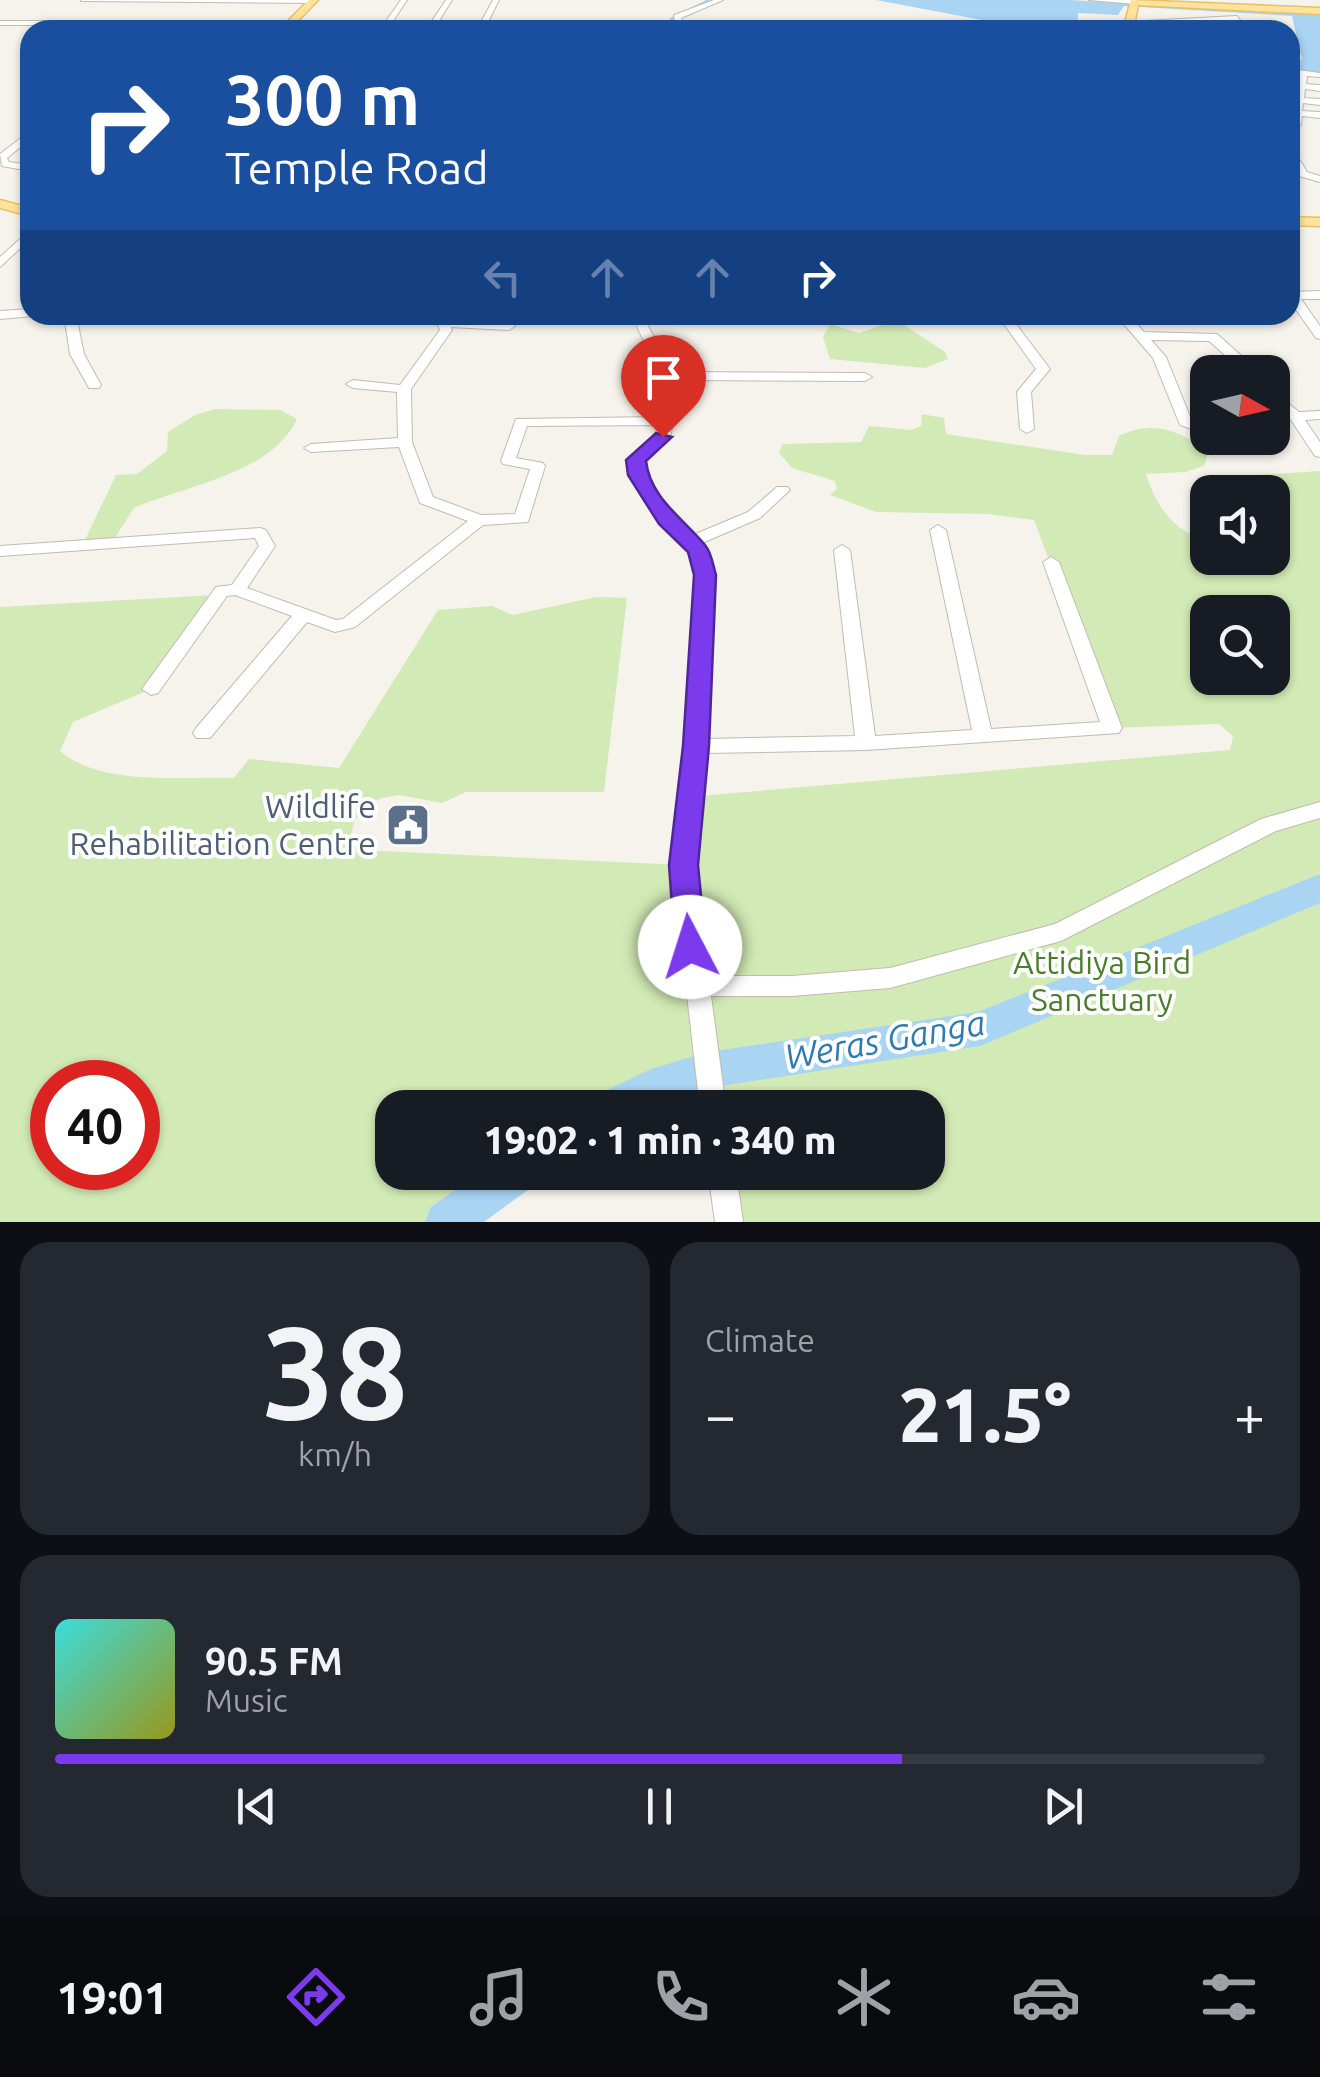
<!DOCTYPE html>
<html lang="en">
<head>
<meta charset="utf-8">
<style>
  :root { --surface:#171b24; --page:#242831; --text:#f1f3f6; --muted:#9ea1a6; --line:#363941; --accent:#7c3aed }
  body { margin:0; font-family:Ubuntu,sans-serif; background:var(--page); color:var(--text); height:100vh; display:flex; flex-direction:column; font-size:38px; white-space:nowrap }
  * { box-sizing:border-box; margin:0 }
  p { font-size:32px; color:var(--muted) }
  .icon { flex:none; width:55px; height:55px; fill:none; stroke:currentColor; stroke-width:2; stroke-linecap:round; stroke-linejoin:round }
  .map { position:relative; height:1222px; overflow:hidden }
  .side { display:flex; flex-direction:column; gap:20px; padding:20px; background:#0d0f14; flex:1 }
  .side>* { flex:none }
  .hud { position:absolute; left:20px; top:20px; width:1280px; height:305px; border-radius:30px; box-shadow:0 2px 8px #0004; background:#1a4fa0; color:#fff; overflow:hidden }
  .needle { width:65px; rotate:98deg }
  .controls { position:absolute; left:1190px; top:355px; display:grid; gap:20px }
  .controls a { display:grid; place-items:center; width:100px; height:100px; border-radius:20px; background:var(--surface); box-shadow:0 2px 8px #0004; font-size:50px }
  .speed { position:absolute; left:30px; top:1060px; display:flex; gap:20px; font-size:50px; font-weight:700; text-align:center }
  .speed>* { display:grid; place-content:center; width:130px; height:130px; border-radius:50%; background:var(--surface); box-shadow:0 2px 8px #0004; line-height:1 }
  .speed .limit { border:15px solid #d22; background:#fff; color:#111 }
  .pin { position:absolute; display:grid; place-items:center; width:85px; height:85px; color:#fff; margin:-102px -42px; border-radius:50% 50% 50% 0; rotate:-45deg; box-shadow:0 0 10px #0007 }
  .pin .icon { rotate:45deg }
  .me { position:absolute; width:110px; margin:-55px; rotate:355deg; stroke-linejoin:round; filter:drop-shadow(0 0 8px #0008) }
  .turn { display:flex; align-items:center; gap:35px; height:210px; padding:0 40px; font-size:45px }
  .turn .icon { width:130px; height:130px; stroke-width:2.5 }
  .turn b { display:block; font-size:70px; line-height:85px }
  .lanes { display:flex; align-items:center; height:95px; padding:0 40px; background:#0003; justify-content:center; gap:50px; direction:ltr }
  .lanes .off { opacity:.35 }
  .big { font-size:75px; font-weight:800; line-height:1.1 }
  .side .tile { flex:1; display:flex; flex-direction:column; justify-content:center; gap:15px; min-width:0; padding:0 35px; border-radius:30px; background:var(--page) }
  .side .dial { align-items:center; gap:0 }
  .dial b { font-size:130px; line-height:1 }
  .song { display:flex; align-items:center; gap:30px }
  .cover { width:120px; height:120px; border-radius:15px; background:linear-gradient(135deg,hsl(180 70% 55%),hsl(60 70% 35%)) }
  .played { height:10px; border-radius:5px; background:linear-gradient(90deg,var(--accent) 70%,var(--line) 70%) }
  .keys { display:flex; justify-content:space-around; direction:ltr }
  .heat { display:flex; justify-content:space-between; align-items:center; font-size:55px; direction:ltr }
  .side .tiles { flex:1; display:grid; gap:20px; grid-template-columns:1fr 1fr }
  .tile:last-child { grid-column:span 2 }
  .trip { position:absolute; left:375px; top:1090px; width:570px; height:100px; border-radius:30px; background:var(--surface); box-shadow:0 2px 8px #0004; font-weight:800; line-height:100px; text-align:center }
  .menu { display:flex; height:160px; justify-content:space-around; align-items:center; background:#090b0e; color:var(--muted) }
  .menu .icon { width:70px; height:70px }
  .menu .selected { color:var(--accent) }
  .menu b { font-size:45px; color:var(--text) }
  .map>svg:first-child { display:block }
</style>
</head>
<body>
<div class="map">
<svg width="1320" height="1222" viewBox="0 0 1320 1222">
  <rect width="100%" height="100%" fill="#f6f3ec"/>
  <path fill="#d2eab5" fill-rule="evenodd" d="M889,315L945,352L948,359L925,368L830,359L823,337L830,324L859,333L885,324Z
    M215,409L280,410L297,419C272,474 183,486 134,508L111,544L82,546L116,475L137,474L167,451L168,432L195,415Z
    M922,414L944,418L946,434L1085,455H1112L1119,436C1151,420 1183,429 1208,454L1204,466L1185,472L1146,474C1155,504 1174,534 1207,539L1208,558H1272V492H1217L1208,478L1320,471V1222H729L722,1173L928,1172V1108L713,1107L707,1070L665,1082L612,1107L392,1108V1172L517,1173L499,1185L477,1222H0V607L216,595L151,689L73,722L60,751C103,787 181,776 234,778L249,759L339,768L438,610L492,606L513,615L596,597L627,598L604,792H466L442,803L399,795L383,798L369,803L355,820L349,842L359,850L683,865L688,797L1230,750L1233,736L1219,724L1112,728L1034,520L988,514L876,512L830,495L837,489L835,481L792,468L779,453L782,444L861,442L869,426L912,430L921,426ZM1208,612H1272V678H1208ZM52,1082H138V1168H52Z"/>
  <path fill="#a9d4f2" d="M876,0H1070L1320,15V73L1290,69V63L1302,60L1292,16L1124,6L1118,15L1078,13L1077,30H1036Z"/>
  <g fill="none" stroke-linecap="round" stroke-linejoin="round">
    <path stroke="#a9d4f2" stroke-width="2.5" d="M679,30L671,19L709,0"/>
    <path fill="#a9d4f2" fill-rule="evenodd" d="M1320,874V903L980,1046L708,1088L654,1108H592L597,1095L651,1069L708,1052L978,1012Z
      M480,1172H538L532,1187L484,1222H425L431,1207Z"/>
    <defs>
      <path id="minor" d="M312,0L314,3L81,1V0Z
        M401,0H407L393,21H432L446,0H452L439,21L481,22L493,0H499L488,22H675L674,15L714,0H723L681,18L685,27L681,29L677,26L0,25V21H386Z
        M1089,0H1135L1138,2L1135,4Z
        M1237,16L1240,20L1129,24L1125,22Z
        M716,21L731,30H722L712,23Z
        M774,23L781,25L775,30H766Z
        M807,26L811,28L809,30H801Z
        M1290,69L1320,73V77L1307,76L1306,84L1320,85V91L1305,89L1304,98L1320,99V105L1303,103L1302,111L1320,112V118L1302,116L1301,125L1296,128L1291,125L1293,115H1290V109L1294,110L1295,102H1290V96L1295,97L1297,87H1290V81L1298,83L1299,75L1290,73Z
        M30,131V139L7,158L9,162L30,165V171L2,166L0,154Z
        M1290,148L1293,149L1307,172L1320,176V182L1299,176L1290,160Z
        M30,230V239L0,267V257Z
        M1320,291V299H1301L1320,326V339L1316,338L1290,301V292Z
        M30,309V315L34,316L0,319V311Z
        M64,315H76L84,354L101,385L99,388H89L70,354Z
        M415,315L509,322L515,326L509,330L451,327L452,330L411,389L412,442L433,497L481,515L515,514L530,469L503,464L501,461L516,419L661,417C664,397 663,379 655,360C649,345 634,331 636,315H648L647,324L673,372L865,373L872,377L865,381L675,380L677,403L670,437L643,461L642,466L657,494L693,535L748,512L777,487H787L790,490L760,518L700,544L710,561L713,575L706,739L855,736L834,550L842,545L850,550L875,736L972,730L930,530L938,525L946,530L991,729L1100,722L1043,562L1051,557L1059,562L1122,728L1119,733L866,750L705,753L694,865L709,976H792L890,968L1055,924L1261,819L1320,802V818L1276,831L1061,941L890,988L792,996H711L726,1108H700L672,865L686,746L697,575C686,532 644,507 628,466C632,448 654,444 659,425L527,426L516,458L543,463L545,466L528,522L483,525L355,627L335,632L307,622L210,738H196L193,733L196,728L292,616L235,595L227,596L158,693L151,695L142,689L216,587L232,585L259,546L255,538L0,556V546L260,528L266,530L275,546L247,588L336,620L343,619L468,521L420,503L399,447L311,452L304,448L311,444L398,438L397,392L353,388L346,384L353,380L400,385L440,330L438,325Z
        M1006,315H1018L1016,324L1050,369L1031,392L1034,429L1027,433L1020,429L1017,392L1036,369L1004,324Z
        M1116,315H1129L1144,332L1217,334L1256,369L1257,372H1244L1209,341L1151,340L1166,357L1191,419L1208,424V438H1214V447H1204L1198,431L1180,425L1153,358Z
        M1272,390L1299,412L1320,411V419L1305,420L1320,442V457L1315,456L1291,420L1272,402Z
        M708,1172H736L743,1222H715Z"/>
      <path id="major" d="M309,0H318L289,30H279Z
        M1131,0L1320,8V14L1138,5L1133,30H1123Z
        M0,200L30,208V216L0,208Z
        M1290,217L1320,218V226L1290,225Z"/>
    </defs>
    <use href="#minor" stroke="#c2bbae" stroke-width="2"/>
    <use href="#major" stroke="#e6c16a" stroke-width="3"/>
    <use href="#minor" fill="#fff" fill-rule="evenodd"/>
    <use href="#major" fill="#ffe39c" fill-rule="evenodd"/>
  </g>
  <path fill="#7c3aed" stroke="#51269a" stroke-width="2.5" d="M656,433L672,437L646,461C650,498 684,519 705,545C712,553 713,566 716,575L709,746L698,865L706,947L701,956L690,959L680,956L675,947L669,865L683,746L694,575L688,552L659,524L628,475L626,460Z"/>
  <defs>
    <symbol id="civic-square" viewBox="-11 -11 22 22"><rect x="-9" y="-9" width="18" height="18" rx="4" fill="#5c6f8a" stroke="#fff"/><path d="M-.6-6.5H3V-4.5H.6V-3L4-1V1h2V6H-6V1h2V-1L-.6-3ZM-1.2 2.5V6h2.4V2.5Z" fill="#fff"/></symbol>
  </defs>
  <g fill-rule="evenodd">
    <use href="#civic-square" x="383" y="800" width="50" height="50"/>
  </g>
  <g text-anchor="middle" stroke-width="8" stroke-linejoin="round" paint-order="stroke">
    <g font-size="32" fill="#4e5e75" stroke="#fff" text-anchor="end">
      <text x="376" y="818">Wildlife<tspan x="376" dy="37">Rehabilitation Centre</tspan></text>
    </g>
    <g font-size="32" fill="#4a7f2a" stroke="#fff">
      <text x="1102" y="974">Attidiya Bird<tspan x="1102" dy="37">Sanctuary</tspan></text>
    </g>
    <g font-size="35" font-style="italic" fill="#2e7ab2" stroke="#fff">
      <text transform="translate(885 1040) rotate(-10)" y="12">Weras Ganga</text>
    </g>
  </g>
</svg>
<div class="controls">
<a><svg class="needle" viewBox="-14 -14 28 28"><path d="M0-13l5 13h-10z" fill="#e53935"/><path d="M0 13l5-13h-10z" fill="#9ea1a6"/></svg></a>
<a><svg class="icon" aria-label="sound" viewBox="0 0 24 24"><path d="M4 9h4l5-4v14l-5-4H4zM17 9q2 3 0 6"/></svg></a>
<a><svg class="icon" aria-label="search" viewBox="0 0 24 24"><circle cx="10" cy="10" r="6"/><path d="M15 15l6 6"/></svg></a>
</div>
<div class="speed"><div class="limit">40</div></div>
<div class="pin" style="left:663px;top:437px;background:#d93025"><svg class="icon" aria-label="arrive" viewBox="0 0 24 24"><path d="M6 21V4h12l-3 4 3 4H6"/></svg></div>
<svg class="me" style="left:690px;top:947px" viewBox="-20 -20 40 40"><circle r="19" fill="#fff"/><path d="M0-13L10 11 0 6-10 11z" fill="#7c3aed"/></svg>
<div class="trip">19:02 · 1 min · 340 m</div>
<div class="hud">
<div class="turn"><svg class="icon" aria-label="right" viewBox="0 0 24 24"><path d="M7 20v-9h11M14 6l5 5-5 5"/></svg><div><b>300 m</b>Temple Road</div></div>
<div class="lanes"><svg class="icon off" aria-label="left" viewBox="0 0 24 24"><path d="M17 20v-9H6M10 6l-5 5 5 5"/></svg><svg class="icon off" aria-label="ahead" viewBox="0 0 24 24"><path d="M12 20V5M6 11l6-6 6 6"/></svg><svg class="icon off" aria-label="ahead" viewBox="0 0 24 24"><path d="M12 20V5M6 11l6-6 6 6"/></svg><svg class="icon" aria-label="right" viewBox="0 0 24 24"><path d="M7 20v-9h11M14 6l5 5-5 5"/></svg></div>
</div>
</div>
<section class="side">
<div class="tiles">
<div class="tile dial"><b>38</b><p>km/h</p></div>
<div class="tile"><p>Climate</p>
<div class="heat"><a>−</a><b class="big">21.5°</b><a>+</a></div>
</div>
<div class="tile">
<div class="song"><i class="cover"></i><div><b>90.5 FM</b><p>Music</p></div></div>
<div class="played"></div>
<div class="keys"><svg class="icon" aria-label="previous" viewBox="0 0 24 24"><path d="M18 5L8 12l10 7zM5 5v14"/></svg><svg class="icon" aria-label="pause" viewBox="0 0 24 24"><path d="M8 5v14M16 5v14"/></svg><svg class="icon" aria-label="next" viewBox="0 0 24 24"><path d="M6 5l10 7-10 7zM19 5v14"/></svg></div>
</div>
</div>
</section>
<nav class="menu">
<b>19:01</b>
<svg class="icon selected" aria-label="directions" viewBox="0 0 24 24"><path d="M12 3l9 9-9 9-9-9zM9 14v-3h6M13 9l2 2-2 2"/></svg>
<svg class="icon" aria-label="music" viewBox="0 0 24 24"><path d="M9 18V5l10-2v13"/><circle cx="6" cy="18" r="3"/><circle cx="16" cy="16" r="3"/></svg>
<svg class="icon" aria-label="phone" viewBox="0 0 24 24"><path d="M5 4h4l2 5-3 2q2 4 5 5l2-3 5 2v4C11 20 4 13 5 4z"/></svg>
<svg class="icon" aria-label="climate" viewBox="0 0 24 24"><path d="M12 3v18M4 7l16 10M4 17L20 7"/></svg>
<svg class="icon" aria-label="car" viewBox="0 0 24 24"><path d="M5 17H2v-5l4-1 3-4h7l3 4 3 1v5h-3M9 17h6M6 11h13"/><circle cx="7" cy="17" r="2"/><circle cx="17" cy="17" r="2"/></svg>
<svg class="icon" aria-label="filters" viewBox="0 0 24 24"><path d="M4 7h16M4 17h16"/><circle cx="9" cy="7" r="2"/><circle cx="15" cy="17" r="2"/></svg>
</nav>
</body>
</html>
